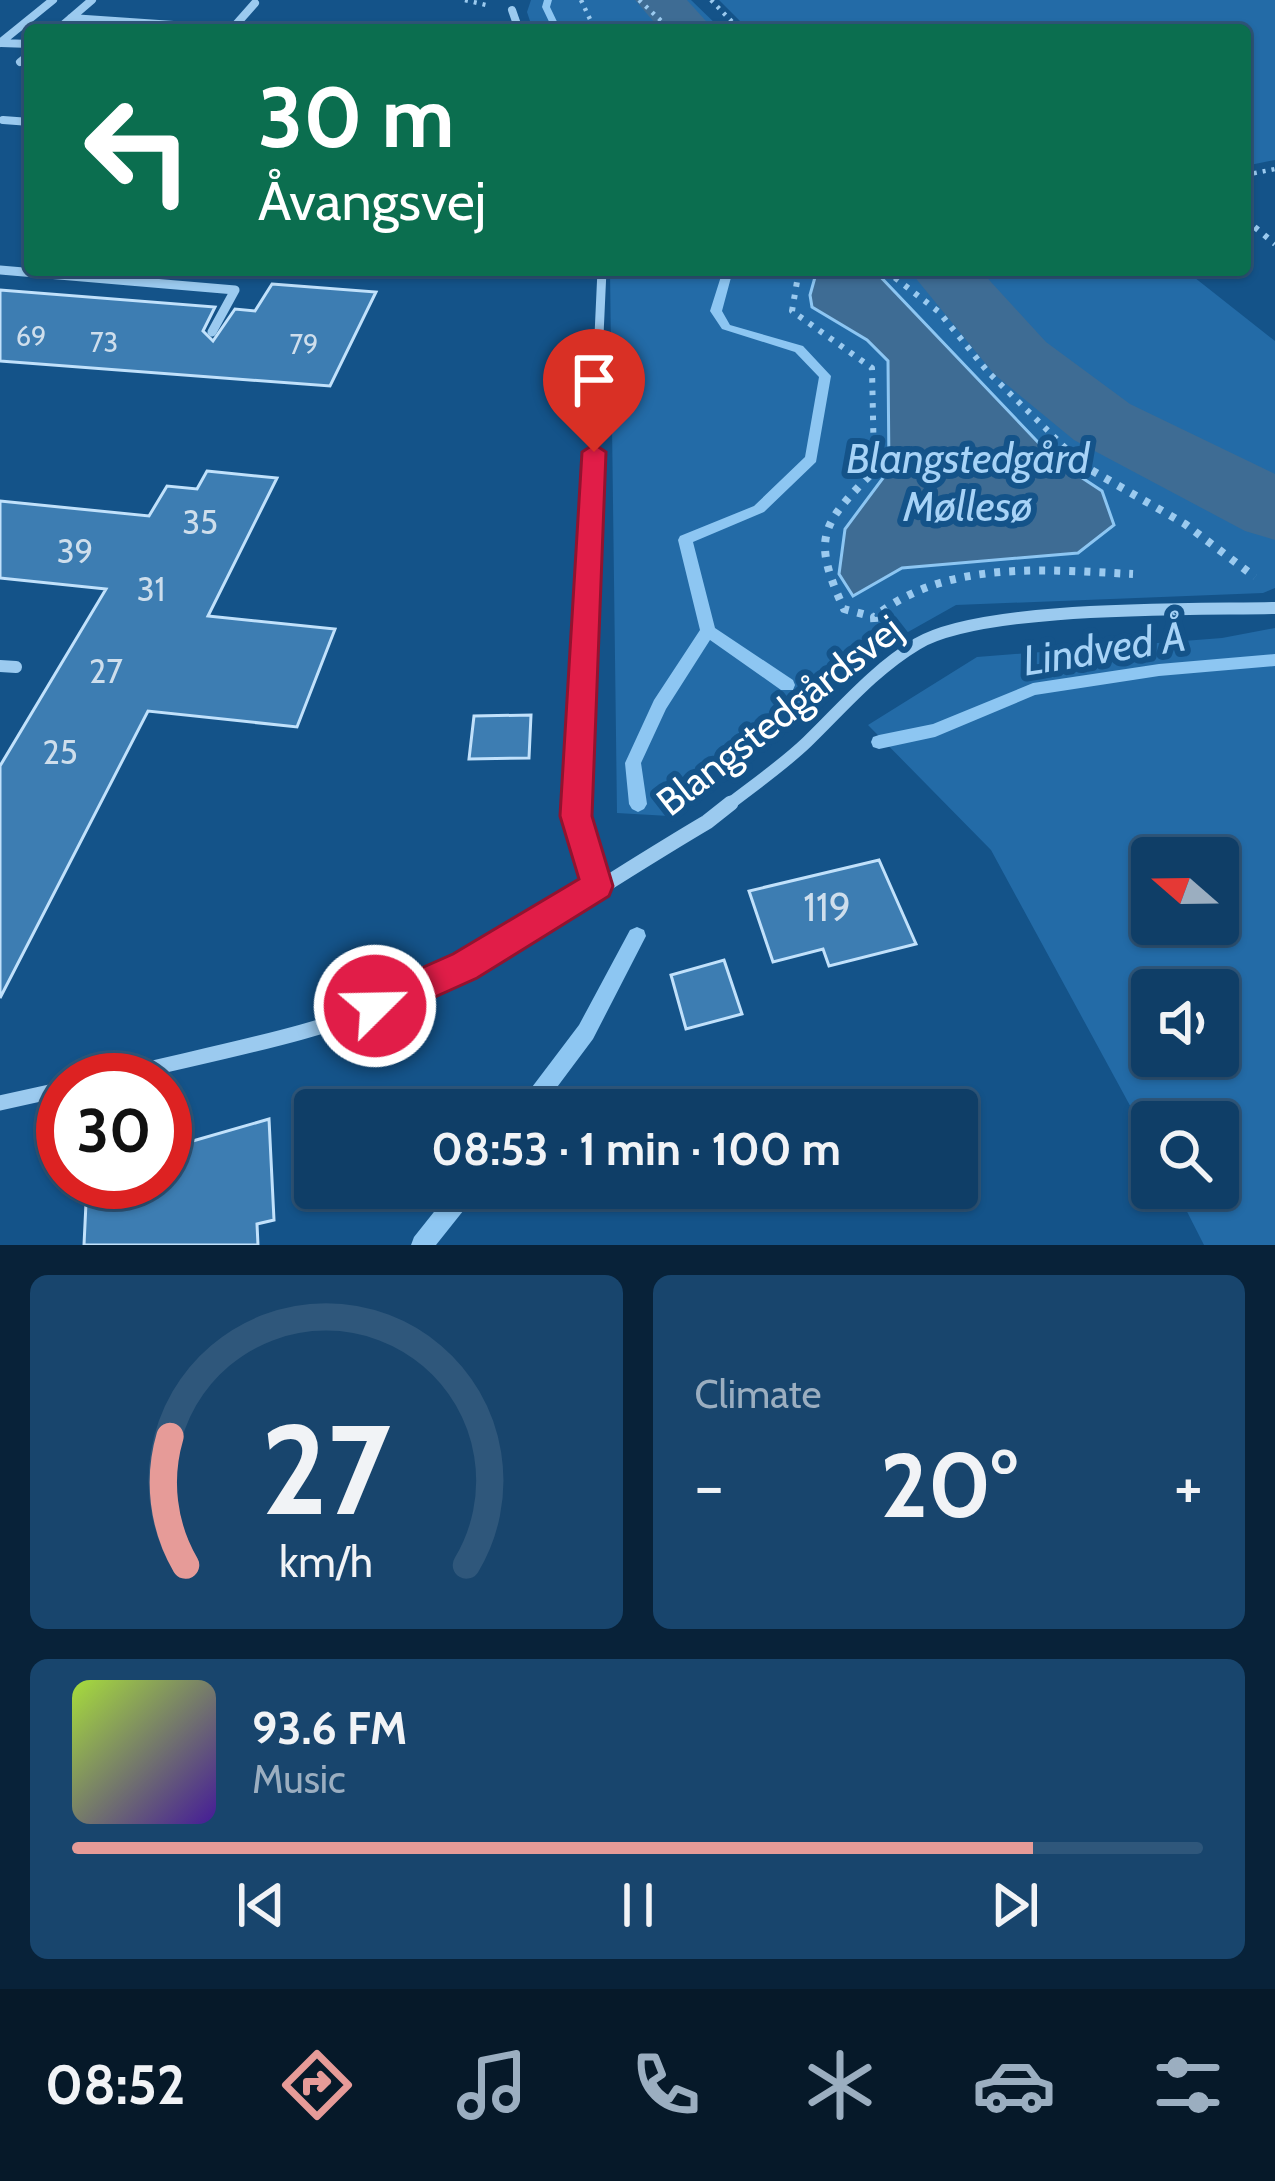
<!DOCTYPE html>
<html lang="en">
<head>
<meta charset="utf-8">
<style>
  :root { --surface:#0f3e67; --page:#18456d; --text:#f1f3f6; --muted:#9baec0; --line:#2f577b; --accent:#e69b98 }
  body { margin:0; font-family:Cabin,sans-serif; background:var(--page); color:var(--text); height:100vh; display:flex; flex-direction:column; font-size:45px; white-space:nowrap }
  * { box-sizing:border-box; margin:0 }
  p { font-size:39px; color:var(--muted) }
  .icon { flex:none; width:66px; height:66px; fill:none; stroke:currentColor; stroke-width:2; stroke-linecap:round; stroke-linejoin:round }
  .map { position:relative; height:1245px; overflow:hidden }
  .details { display:flex; flex-direction:column; gap:30px; padding:30px; background:#082239; flex:1 }
  .details>* { flex:none }
  .banner { position:absolute; left:24px; top:24px; width:1227px; height:252px; border-radius:12px; box-shadow:0 3px 9px #0004,0 0 0 3px var(--line); background:#0b6e4f; color:#fff; overflow:hidden }
  .needle { width:78px; rotate:290deg }
  .controls { position:absolute; left:1131px; top:837px; display:grid; gap:24px }
  .controls a { display:grid; place-items:center; width:108px; height:108px; border-radius:12px; background:var(--surface); box-shadow:0 3px 9px #0004,0 0 0 3px var(--line); font-size:60px }
  .speed { position:absolute; left:36px; top:1053px; display:flex; gap:24px; font-size:60px; font-weight:700; text-align:center }
  .speed>* { display:grid; place-content:center; width:156px; height:156px; border-radius:50%; background:var(--surface); box-shadow:0 3px 9px #0004,0 0 0 3px var(--line); line-height:1 }
  .speed .limit { border:18px solid #d22; background:#fff; color:#111 }
  .pin { position:absolute; display:grid; place-items:center; width:102px; height:102px; color:#fff; margin:-123px -51px; border-radius:50% 50% 50% 0; rotate:-45deg; box-shadow:0 0 12px #0007 }
  .pin .icon { rotate:45deg }
  .me { position:absolute; width:132px; margin:-66px; rotate:67deg; stroke-linejoin:round; filter:drop-shadow(0 0 9px #0008) }
  .turn { display:flex; align-items:center; gap:42px; height:252px; padding:0 36px; font-size:54px }
  .turn .icon { width:156px; height:156px; stroke-width:2.5 }
  .turn b { display:block; font-size:84px; line-height:102px }
  .big { font-size:90px; font-weight:700; line-height:1.1 }
  .details .card { flex:1; display:flex; flex-direction:column; justify-content:center; gap:18px; min-width:0; padding:0 42px; border-radius:18px; background:var(--page) }
  .details .dial { align-items:center; gap:0 }
  .dial svg { height:312px; overflow:visible; fill:none; stroke:var(--line); stroke-width:7; stroke-linecap:round; text-anchor:middle }
  .dial text { fill:var(--text); stroke:none }
  .song { display:flex; align-items:center; gap:36px }
  .cover { width:144px; height:144px; border-radius:18px; background:linear-gradient(135deg,hsl(80 70% 55%),hsl(260 70% 35%)) }
  .played { height:12px; border-radius:6px; background:linear-gradient(90deg,var(--accent) 85%,var(--line) 85%) }
  .keys { display:flex; justify-content:space-around; direction:ltr }
  .heat { display:flex; justify-content:space-between; align-items:center; font-size:66px; direction:ltr }
  .details .tiles { flex:1; display:grid; gap:30px; grid-template-columns:1fr 1fr }
  .card:last-child { grid-column:span 2 }
  .trip { position:absolute; left:294px; top:1089px; width:684px; height:120px; border-radius:12px; background:var(--surface); box-shadow:0 3px 9px #0004,0 0 0 3px var(--line); font-weight:700; line-height:120px; text-align:center }
  .tab-bar { display:flex; height:192px; justify-content:space-around; align-items:center; background:#061929; color:var(--muted) }
  .tab-bar .icon { width:84px; height:84px }
  .tab-bar .selected { color:var(--accent) }
  .tab-bar b { font-size:54px; color:var(--text) }
  .map>svg:first-child { display:block }
</style>
</head>
<body>
<div class="map">
<svg width="1275" height="1245" viewBox="0 0 1275 1245">
  <rect width="100%" height="100%" fill="#145389"/>
  <path fill="#236ba7" fill-rule="evenodd" d="M531,0H691L722,30H533L527,12Z
    M719,0H1275V160L1245,166V30H749Z
    M610,270H817L810,295L812,307L867,340L888,361L889,470L845,529L839,574L853,595L902,568L959,561L1102,491L1055,460L874,270H1185L1275,341V588L1263,593L956,605L860,659L669,816L617,813Z
    M1275,628V1245H1204L1175,1188H1218V1122H1152V1146L991,850L868,725L977,657L1222,638ZM1218,858V924H1152V858ZM1218,990V1056H1152V990Z"/>
  <path fill="#3e6c94" stroke="#8dc6f2" stroke-width="3" d="M817,270H874L1055,460L1102,491L1114,525L1078,553L902,568L853,596L839,574L845,529L889,470L888,361L867,340L812,307L810,295Z"/>
  <g fill="none" stroke-linecap="round" stroke-linejoin="round">
    <path fill="#8dc6f2" fill-rule="evenodd" d="M544,0H552L550,7L561,30H553L542,7Z
      M723,270H733L722,311L730,325L803,346L831,376L816,462L764,512L693,542L715,628L793,680L795,685L793,690H781L710,640L666,709L641,763L647,804L644,809L638,812L632,809L629,804L625,763L654,700L700,630L678,540L680,536L754,506L805,457L819,377L795,352L722,329L710,311Z
      M1275,654V666L1159,676L1035,695L935,737L879,749L873,747L871,742L873,737L879,735L933,724L1033,683L1159,664Z
      M637,927L644,930L646,936L593,1039L540,1110H517L520,1103L579,1025L630,930Z
      M453,1188H478L475,1196L436,1245H411L414,1237Z"/>
    <path fill="#3e6c94" fill-rule="evenodd" d="M635,0H687L714,30H661Z
      M909,270H980L1046,342L1130,404L1275,474V540L1245,531L1074,440L994,374Z"/>
  </g>
  <path fill="#3d7db2" stroke="#c1e1fb" stroke-width="3" d="M272,284L376,292L330,386L0,361V290L215,307L203,331L213,341L235,309L255,311Z
    M207,471L277,478L208,616L335,629L297,727L148,711L0,998V766L106,589L0,578V501L149,516L167,486L197,489Z
    M531,715L529,758L469,759L474,716Z
    M879,860L916,944L829,966L823,949L773,962L749,891Z
    M724,960L742,1014L686,1029L671,975Z
    M269,1119L274,1220L257,1224L258,1245H84L87,1182H165V1149Z"/>
  <g fill="none" stroke-linecap="round" stroke-linejoin="round">
    <path stroke="#9bcaef" stroke-width="4.5" stroke-dasharray="3 6" stroke-linecap="butt" d="M465,0L486,5
      M581,0L595,30
      M639,0L671,30
      M711,0L740,30
      M1245,175L1275,169"/>
    <path stroke="#9bcaef" stroke-width="6" stroke-dasharray="4.5 8" stroke-linecap="butt" d="M1245,219L1275,244
      M799,270L792,311L872,368L874,466
      M885,270L939,312L988,372L1084,466"/>
    <path stroke="#9bcaef" stroke-width="8" stroke-dasharray="6 9" stroke-linecap="butt" d="M874,463V471C821,525 811,537 844,609L874,617
      M1079,463L1185,524L1255,577
      M875,637L874,617C947,559 1045,570 1133,574"/>
    <path stroke="#9bcaef" stroke-width="8" d="M512,10L519,30
      M71,18L232,29L255,3
      M57,30L92,0
      M0,43L53,0
      M1,43L30,44
      M20,62L30,54
      M3,120L30,122"/>
    <path stroke="#9bcaef" stroke-width="9" d="M0,270L235,290L212,332
      M593,466L602,270"/>
    <path stroke="#9bcaef" stroke-width="12" d="M0,666L16,667
      M576,806L593,463
      M727,806C754,785 783,765 807,742C842,708 875,669 917,644C982,605 1193,610 1275,608"/>
    <path stroke="#9bcaef" stroke-width="15" d="M577,803L576,816L597,886
      M103,1080C205,1054 317,1036 413,993C515,946 610,879 707,822L731,803
      M0,1103L63,1089"/>
  </g>
  <path fill="#e11d48" stroke="#92132f" stroke-width="3" d="M594,444L606,452L592,816L613,886L609,896L477,978L375,1024L363,1019L357,1006L363,994L453,954L579,879L560,816L582,452Z"/>
  <g text-anchor="middle" stroke-width="12" stroke-linejoin="round" paint-order="stroke">
    <g font-size="27" fill="#cedeec">
      <text x="31" y="346">69</text>
      <text x="104" y="352">73</text>
      <text x="304" y="354">79</text>
    </g>
    <g font-size="33" fill="#cedeec">
      <text x="200" y="534">35</text>
      <text x="75" y="563">39</text>
      <text x="151" y="601">31</text>
      <text x="106" y="683">27</text>
      <text x="60" y="764">25</text>
    </g>
    <g font-size="39" fill="#fff" stroke="#145389">
      <text transform="translate(779 715) rotate(-38)" y="14">Blangstedgårdsvej</text>
    </g>
    <g font-size="39" fill="#cedeec">
      <text x="827" y="921">119</text>
    </g>
    <g font-size="42" font-style="italic" fill="#a7d3f7" stroke="#145389">
      <text x="968" y="473">Blangstedgård<tspan x="968" dy="48">Møllesø</tspan></text>
      <text transform="translate(1104 648) rotate(-9)" y="15">Lindved Å</text>
    </g>
  </g>
</svg>
<div class="controls">
<a><svg class="needle" viewBox="-14 -14 28 28"><path d="M0-13l5 13h-10z" fill="#e53935"/><path d="M0 13l5-13h-10z" fill="#9baec0"/></svg></a>
<a><svg class="icon" aria-label="sound" viewBox="0 0 24 24"><path d="M4 9h4l5-4v14l-5-4H4zM17 9q2 3 0 6"/></svg></a>
<a><svg class="icon" aria-label="search" viewBox="0 0 24 24"><circle cx="10" cy="10" r="6"/><path d="M15 15l6 6"/></svg></a>
</div>
<div class="speed"><div class="limit">30</div></div>
<div class="pin" style="left:594px;top:452px;background:#d93025"><svg class="icon" aria-label="arrive" viewBox="0 0 24 24"><path d="M6 21V4h12l-3 4 3 4H6"/></svg></div>
<svg class="me" style="left:375px;top:1006px" viewBox="-20 -20 40 40"><circle r="17" fill="#e11d48" stroke="#fff" stroke-width="3"/><path d="M0-11L8 9 0 5-8 9z" fill="#fff"/></svg>
<div class="trip">08:53 · 1 min · 100 m</div>
<div class="banner">
<div class="turn"><svg class="icon" aria-label="left" viewBox="0 0 24 24"><path d="M17 20v-9H6M10 6l-5 5 5 5"/></svg><div><b>30 m</b>Åvangsvej</div></div>
</div>
</div>
<section class="details">
<div class="tiles">
<div class="card dial"><svg viewBox="0 0 100 80">
<path d="M14 69A42 42 0 1 1 86 69"/>
<path d="M14 69A42 42 0 0 1 10 36" stroke="#e69b98"/>
<text x="50" y="56" font-size="32" font-weight="700">27</text>
<text x="50" y="72" font-size="11">km/h</text>
</svg></div>
<div class="card"><p>Climate</p>
<div class="heat"><a>−</a><b class="big">20°</b><a>+</a></div>
</div>
<div class="card">
<div class="song"><i class="cover"></i><div><b>93.6 FM</b><p>Music</p></div></div>
<div class="played"></div>
<div class="keys"><svg class="icon" aria-label="previous" viewBox="0 0 24 24"><path d="M18 5L8 12l10 7zM5 5v14"/></svg><svg class="icon" aria-label="pause" viewBox="0 0 24 24"><path d="M8 5v14M16 5v14"/></svg><svg class="icon" aria-label="next" viewBox="0 0 24 24"><path d="M6 5l10 7-10 7zM19 5v14"/></svg></div>
</div>
</div>
</section>
<nav class="tab-bar">
<b>08:52</b>
<svg class="icon selected" aria-label="directions" viewBox="0 0 24 24"><path d="M12 3l9 9-9 9-9-9zM9 14v-3h6M13 9l2 2-2 2"/></svg>
<svg class="icon" aria-label="music" viewBox="0 0 24 24"><path d="M9 18V5l10-2v13"/><circle cx="6" cy="18" r="3"/><circle cx="16" cy="16" r="3"/></svg>
<svg class="icon" aria-label="phone" viewBox="0 0 24 24"><path d="M5 4h4l2 5-3 2q2 4 5 5l2-3 5 2v4C11 20 4 13 5 4z"/></svg>
<svg class="icon" aria-label="climate" viewBox="0 0 24 24"><path d="M12 3v18M4 7l16 10M4 17L20 7"/></svg>
<svg class="icon" aria-label="car" viewBox="0 0 24 24"><path d="M5 17H2v-5l4-1 3-4h7l3 4 3 1v5h-3M9 17h6M6 11h13"/><circle cx="7" cy="17" r="2"/><circle cx="17" cy="17" r="2"/></svg>
<svg class="icon" aria-label="filters" viewBox="0 0 24 24"><path d="M4 7h16M4 17h16"/><circle cx="9" cy="7" r="2"/><circle cx="15" cy="17" r="2"/></svg>
</nav>
</body>
</html>
